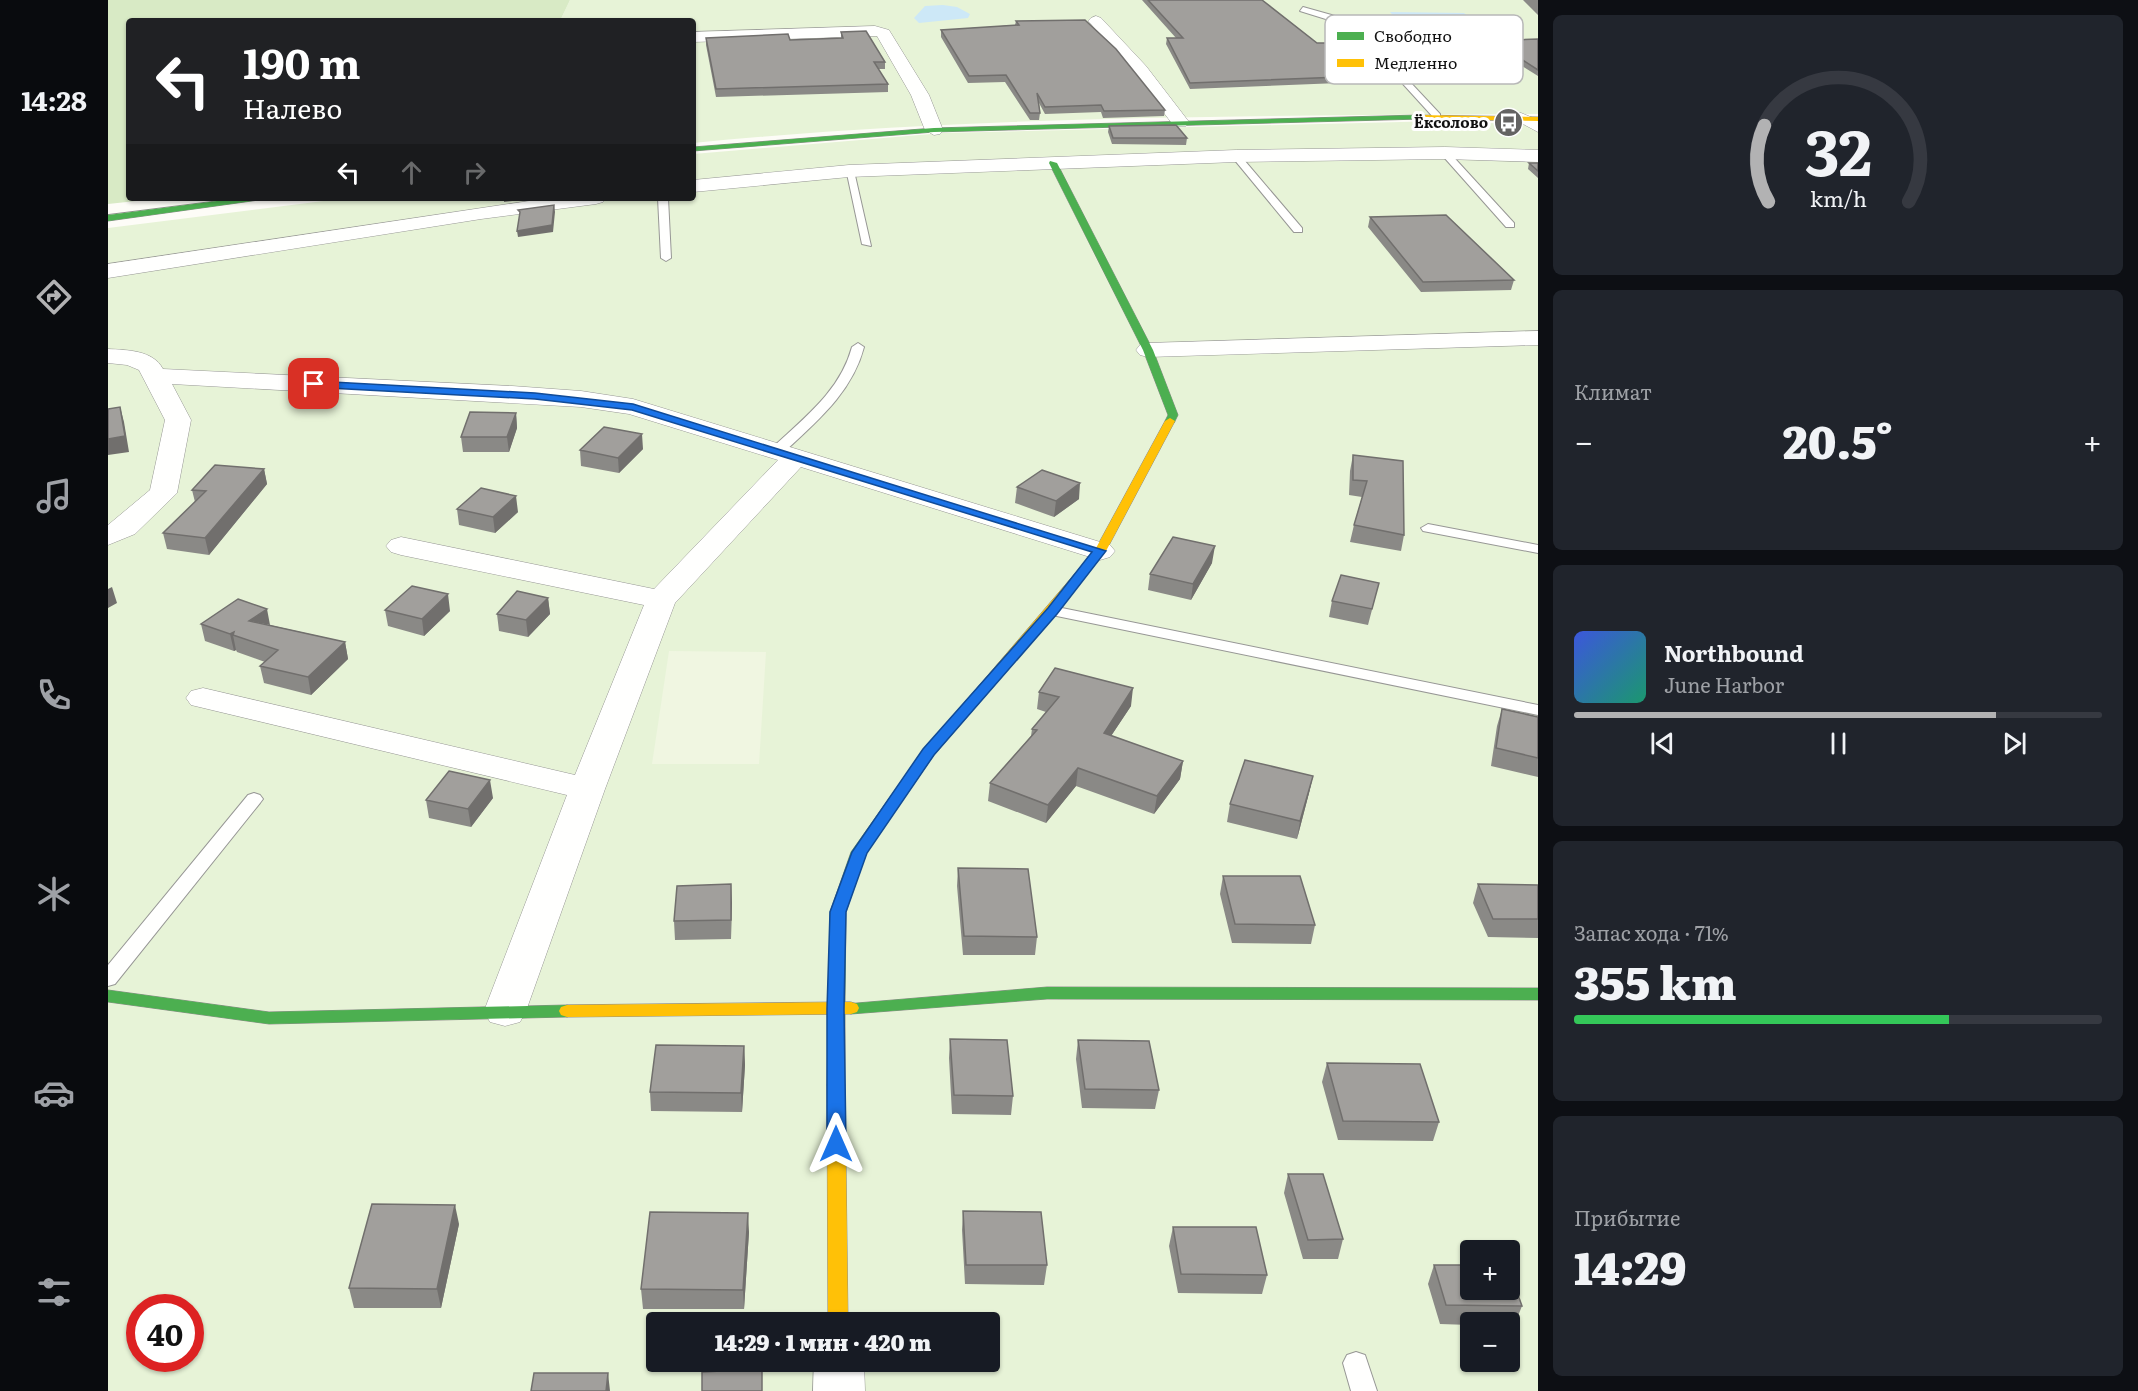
<!DOCTYPE html>
<html lang="ru">
<head>
<meta charset="utf-8">
<style>
  :root { --surface:#171b24; --page:#20242c; --text:#f1f3f6; --muted:#9ea1a6; --line:#363941; --accent:#b2b2b3 }
  body { margin:0; font-family:Literata,serif; background:var(--page); color:var(--text); height:100vh; display:flex; flex-direction:column; font-size:22px; white-space:nowrap }
  * { box-sizing:border-box; margin:0 }
  p { font-size:20px; color:var(--muted) }
  .icon { flex:none; width:33px; height:33px; fill:none; stroke:currentColor; stroke-width:2; stroke-linecap:round; stroke-linejoin:round }
  .map { position:relative; flex:1; overflow:hidden }
  .details { display:flex; flex-direction:column; gap:15px; padding:15px; background:#0d0f14; width:600px }
  .details>* { flex:none }
  .hud { position:absolute; left:18px; top:18px; width:570px; height:183px; border-radius:6px; box-shadow:0 2px 4px #0004; background:#202124; color:#fff; overflow:hidden }
  .tools { position:absolute; left:1352px; top:1240px; display:grid; gap:12px }
  .tools a { display:grid; place-items:center; width:60px; height:60px; border-radius:6px; background:var(--surface); box-shadow:0 2px 4px #0004; font-size:30px }
  .speed { position:absolute; left:18px; top:1294px; display:flex; gap:12px; font-size:30px; font-weight:700; text-align:center }
  .speed>* { display:grid; place-content:center; width:78px; height:78px; border-radius:50%; background:var(--surface); box-shadow:0 2px 4px #0004; line-height:1 }
  .speed .limit { border:9px solid #d22; background:#fff; color:#111 }
  .pin { position:absolute; display:grid; place-items:center; width:51px; height:51px; color:#fff; margin:-26px; border-radius:12px; box-shadow:0 3px 9px #0006 }
  .me { position:absolute; width:66px; margin:-33px; rotate:0deg; stroke-linejoin:round; filter:drop-shadow(0 0 4px #0008) }
  .turn { display:flex; align-items:center; gap:21px; height:126px; padding:0 18px; font-size:27px }
  .turn .icon { width:78px; height:78px; stroke-width:2.5 }
  .turn b { display:block; font-size:42px; line-height:51px }
  .lanes { display:flex; align-items:center; height:57px; padding:0 18px; background:#0003; justify-content:center; gap:30px; direction:ltr }
  .lanes .off { opacity:.35 }
  .big { font-size:45px; font-weight:800; line-height:1.1 }
  .details .widget { flex:1; display:flex; flex-direction:column; justify-content:center; gap:9px; min-width:0; padding:0 21px; border-radius:9px; background:var(--page) }
  .details .dial { align-items:center; gap:0 }
  .dial svg { height:156px; overflow:visible; fill:none; stroke:var(--line); stroke-width:7; stroke-linecap:round; text-anchor:middle }
  .dial text { fill:var(--text); stroke:none }
  .song { display:flex; align-items:center; gap:18px }
  .cover { width:72px; height:72px; border-radius:9px; background:linear-gradient(135deg,hsl(230 70% 55%),hsl(160 70% 35%)) }
  .played { height:6px; border-radius:3px; background:linear-gradient(90deg,var(--accent) 80%,var(--line) 80%) }
  .keys { display:flex; justify-content:space-around; direction:ltr }
  .heat { display:flex; justify-content:space-between; align-items:center; font-size:33px; direction:ltr }
  .charge { height:9px; border-radius:4px; background:linear-gradient(90deg,#34c759 71%,var(--line) 0) }
  .trip { position:absolute; left:538px; top:1312px; width:354px; height:60px; border-radius:6px; background:var(--surface); box-shadow:0 2px 4px #0004; font-weight:800; line-height:60px; text-align:center }
  main { display:flex; flex:1; min-height:0 }
  .dock { display:flex; flex-direction:column; width:108px; justify-content:space-around; align-items:center; background:#090b0e; color:var(--muted) }
  .dock .icon { width:42px; height:42px }
  .dock .on { color:var(--accent) }
  .dock b { font-size:27px; color:var(--text) }
  .map>svg:first-child { display:block }
</style>
</head>
<body>
<main>
<nav class="dock">
<b>14:28</b>
<svg class="icon on" aria-label="directions" viewBox="0 0 24 24"><path d="M12 3l9 9-9 9-9-9zM9 14v-3h6M13 9l2 2-2 2"/></svg>
<svg class="icon" aria-label="music" viewBox="0 0 24 24"><path d="M9 18V5l10-2v13"/><circle cx="6" cy="18" r="3"/><circle cx="16" cy="16" r="3"/></svg>
<svg class="icon" aria-label="phone" viewBox="0 0 24 24"><path d="M5 4h4l2 5-3 2q2 4 5 5l2-3 5 2v4C11 20 4 13 5 4z"/></svg>
<svg class="icon" aria-label="climate" viewBox="0 0 24 24"><path d="M12 3v18M4 7l16 10M4 17L20 7"/></svg>
<svg class="icon" aria-label="car" viewBox="0 0 24 24"><path d="M5 17H2v-5l4-1 3-4h7l3 4 3 1v5h-3M9 17h6M6 11h13"/><circle cx="7" cy="17" r="2"/><circle cx="17" cy="17" r="2"/></svg>
<svg class="icon" aria-label="filters" viewBox="0 0 24 24"><path d="M4 7h16M4 17h16"/><circle cx="9" cy="7" r="2"/><circle cx="15" cy="17" r="2"/></svg>
</nav>
<div class="map">
<svg width="1430" height="1391" viewBox="0 0 1430 1391">
  <rect width="100%" height="100%" fill="#fdfcf7"/>
  <path fill="#e7f3d7" fill-rule="evenodd" d="M462,0H1430V114C1148,116 866,115 585,143V21H452Z
    M1334,121L1430,125V1391H0V228L239,198H585V154L835,133ZM1362,1251H1401V1290H1362ZM32,1308H82V1359H32ZM549,1323H882V1362H549ZM1362,1323H1401V1362H1362Z"/>
  <path fill="#d8eac5" d="M0,0H462L452,21H21V198H56L0,204Z"/>
  <path fill="#f0f6e1" d="M561,651L658,652L651,764H544Z"/>
  <path fill="#cde8f7" d="M835,5L849,7L862,14L860,18L811,23L806,18L817,6Z
    M1282,12L1356,13L1364,19V24L1385,31L1370,37L1368,43C1345,45 1296,30 1282,12Z"/>
  <g fill="none" stroke-linecap="round" stroke-linejoin="round">
    <defs>
      <path id="lane" d="M1195,7L1227,16L1306,70L1302,82L1332,114V118H1326L1295,84L1294,76L1298,72L1221,20L1192,11Z
        M1334,151H1340L1406,223V227H1398L1334,155Z
        M1125,154H1131L1194,228V232H1186L1125,158Z
        M738,169L746,171L763,246L754,244Z
        M550,198H560L563,258L558,261L553,258Z
        M750,343L756,347C744,393 708,422 675,453H665V447C697,417 732,391 744,347Z
        M1320,524L1430,545V553L1315,531L1313,528Z
        M944,606L1430,705V715L939,614L936,611Z
        M146,793L152,795L155,799L152,803L7,984L0,986V965L140,795Z
        M1248,1352L1257,1355L1269,1391H1243L1235,1363L1239,1355Z"/>
      <path id="street" d="M988,16L993,18L1038,66L1081,122L1078,126H1066L1026,74L983,24L980,21L983,18Z
        M767,26L781,30L821,95L835,130L832,134L826,135L817,130L803,95L769,36L585,42V32Z
        M1413,113L1430,120V132L1404,118L1407,114Z
        M1337,147L1430,150V162L1337,159L1128,162L741,177L585,192V180L741,165L1128,150Z
        M441,198H498L495,202L488,204L373,219L0,278V264Z
        M1430,331V345L1040,357L1032,355L1028,350L1032,345L1040,343Z
        M0,349C19,350 45,350 55,369L404,386L473,391L525,399L1002,545L1007,551L1002,557L992,560L982,557L693,467L567,603L497,789L418,1011L412,1022L397,1026L382,1022L376,1011L459,795L83,705L78,698L83,691L95,688L467,775L536,605L293,555L283,552L278,546L283,540L293,537L546,589L670,460L521,414L473,407L64,384L83,420L69,493L27,534L0,545V525L42,490L57,420L31,370L19,365L0,363Z
        M706,1362H756L757,1391H705Z"/>
      <path id="fast" d="M1311,115H1314V119L826,132L585,151V147L826,128Z
        M942,161L949,163L1045,350L1070,415L1066,423H1058L1057,421L1060,415L1035,350L941,163Z
        M132,198H155L151,200L0,221V215Z
        M880,680L887,684L885,687L826,755L758,853L738,912L737,1004L939,987L1430,988V1000L939,999L743,1014L737,1012V1085L734,1090L728,1092L722,1090L719,1085L722,912L743,852L816,749L875,681Z
        M0,990L161,1012L459,1005L465,1007L467,1011L465,1015L459,1017L161,1024L0,1002Z"/>
      <path id="slow" d="M1308,115L1430,117V121L1311,119H1308Z
        M1062,418L1067,421L998,551L885,687H875L873,684L875,681L987,550L1057,421Z
        M743,1002L749,1004L751,1008L749,1012L743,1014L459,1017L453,1015L451,1011L453,1007L459,1005Z
        M728,1078L734,1080L737,1085L740,1323H720L719,1085L722,1080Z"/>
    </defs>
    <use href="#lane" stroke="#979795" stroke-width="2"/>
    <use href="#street" stroke="#979795" stroke-width="1"/>
    <use href="#fast" stroke="#8e8d8b" stroke-width="1"/>
    <use href="#slow" stroke="#8e8d8b" stroke-width="1"/>
    <use href="#lane" fill="#fffffe" fill-rule="evenodd"/>
    <use href="#street" fill="#fffffe" fill-rule="evenodd"/>
    <use href="#fast" fill="#4caf50" fill-rule="evenodd"/>
    <use href="#slow" fill="#ffc107" fill-rule="evenodd"/>
  </g>
  <path fill="#8a8986" d="M1034,0H1154L1209,43L1253,70L1258,76L1256,82L1082,89L1058,44L1059,38H1068Z
    M1415,0H1430V15Z
    M908,21L1057,110L1056,116L995,118L993,112L937,114L931,103L932,113L931,120H922L897,82L860,83L833,37V30L907,25Z
    M733,32L777,62V69H770L780,84V92L608,97L598,45V38L682,40L733,39Z
    M1430,39V76L1384,47L1385,41Z
    M1001,126L1079,138L1078,145L1004,144L1000,132Z
    M1421,163H1430V178L1420,169Z
    M1262,217L1406,280L1403,290L1313,292L1260,227Z
    M408,413L409,428L401,452H355L353,437Z
    M535,449L511,473L473,466L472,450Z
    M1245,455L1296,535L1293,551L1242,542L1246,525L1254,497L1241,495L1242,471Z
    M156,469L159,484L101,555L59,549L55,533L87,502L84,490Z
    M909,487L971,499L946,517L907,503Z
    M349,509L410,512L387,533L351,525Z
    M1104,563L1083,600L1040,590L1042,574Z
    M1271,583L1260,625L1221,617L1224,601Z
    M440,598L442,614L420,637L391,631L389,614Z
    M277,610L342,611L316,636L280,626Z
    M93,624L162,625L237,642L240,659L203,695L156,683L152,666L157,662L129,652L128,650L126,651L97,641Z
    M931,692L1023,706L1003,736L1075,761L1072,779L1046,814L968,786L938,823L880,801L882,783L923,736L924,729L938,712L929,709Z
    M1394,709L1430,717V777L1383,766L1389,726Z
    M1205,776L1201,793L1189,839L1119,822L1122,804Z
    M385,798L363,827L321,818L318,800Z
    M850,868L929,937L927,955H855L849,886Z
    M1115,876L1207,925L1203,944L1124,943L1112,894Z
    M623,884V939L567,940L566,921Z
    M1370,884L1430,885V938L1380,937L1365,903Z
    M842,1039L905,1096L903,1115L844,1114L841,1058Z
    M970,1040L1051,1090L1047,1109L974,1108L968,1059Z
    M636,1046L637,1065L634,1112L543,1111L542,1092Z
    M1219,1063L1331,1122L1325,1141L1230,1140L1214,1082Z
    M1180,1174L1235,1239L1230,1259H1195L1176,1193Z
    M855,1211L939,1265L936,1285L857,1284L854,1230Z
    M351,1224L333,1308H246L241,1288Z
    M1065,1227L1159,1275L1154,1294L1070,1293L1061,1246Z
    M641,1232L636,1309H535L533,1289Z
    M1326,1265L1414,1306L1406,1326H1401V1323H1362V1325L1332,1324L1320,1284Z"/>
  <path fill="#716f6d" d="M396,198H430L396,202Z
    M446,205L447,212L445,232L410,237L409,231Z
    M12,407L16,422L21,452L0,455V439Z
    M408,413L409,428L401,452L399,437Z
    M534,434L535,449L511,473L510,458Z
    M156,469L159,484L101,555L97,538Z
    M972,483L971,499L946,517L948,501Z
    M408,496L410,512L387,533L385,517Z
    M1107,546L1104,563L1083,600L1085,584Z
    M4,587L9,603L0,608V589Z
    M340,594L342,611L316,636L314,619Z
    M440,598L442,614L420,637L418,620Z
    M159,609L162,625L141,621Z
    M126,632L125,635L128,650L126,651L122,634Z
    M237,642L240,659L203,695L200,677Z
    M1025,688L1023,706L993,751L996,733Z
    M1075,761L1072,779L1046,814L1049,796Z
    M970,768L968,786L938,823L940,805Z
    M1205,776L1201,793L1189,839L1192,821Z
    M382,780L385,798L363,827L360,809Z
    M623,884L624,903L623,939Z
    M636,1046L637,1065L634,1112L633,1093Z
    M347,1205L351,1224L333,1308L329,1289Z
    M640,1213L641,1232L636,1309L635,1290Z
    M500,1373L502,1391H498Z"/>
  <path fill="#a19f9c" stroke="#716f6d" stroke-width="1.5" d="M1040,0H1154L1209,43H1234L1254,65L1249,66L1258,76L1082,83L1059,38H1075Z
    M977,20L1008,49L1057,110L996,111L993,105L937,107L929,93L932,113H922L898,75L861,76L833,30L911,25L908,21Z
    M758,31L777,62H766L780,84L608,89L598,38L680,34L682,40L735,38L733,32Z
    M1430,39V70L1385,41Z
    M1068,125L1079,138H1005L1001,126Z
    M1421,163H1430V171Z
    M446,205L444,225L409,231L412,212L410,210Z
    M1338,215L1406,280L1315,282L1262,217Z
    M12,407L17,436L0,439V409Z
    M362,412L408,413L399,437H353Z
    M496,427L534,434L510,458L472,450Z
    M1245,455L1295,461L1296,535L1246,525L1259,481L1245,480Z
    M107,465L156,469L97,538L55,533L98,491L84,490Z
    M934,470L972,483L948,501L909,487Z
    M373,488L408,496L385,517L349,509Z
    M1065,537L1107,546L1085,584L1042,574Z
    M1233,575L1271,583L1264,609L1224,601Z
    M304,586L340,594L314,619L277,610Z
    M409,591L440,598L418,620L389,614Z
    M130,599L159,609L141,621L237,642L200,677L152,666L170,650L125,635L126,632L122,634L93,624Z
    M947,668L1025,688L996,733L1075,761L1049,796L970,768L940,805L882,783L929,730L924,729L951,697L931,692Z
    M1394,709L1430,717V758L1388,748Z
    M1137,760L1205,776L1192,821L1122,804Z
    M341,771L382,780L360,809L318,800Z
    M850,868L920,869L929,937L856,936Z
    M1115,876H1192L1207,925L1127,924Z
    M623,884V920L566,921L569,886Z
    M1370,884L1430,885V919H1385Z
    M842,1039L899,1040L905,1096L846,1095Z
    M970,1040L1041,1041L1051,1090L977,1089Z
    M548,1045L636,1046L633,1093L542,1092Z
    M1219,1063L1312,1064L1331,1122L1235,1121Z
    M1180,1174H1215L1235,1239L1200,1240Z
    M264,1204L347,1205L329,1289L241,1288Z
    M855,1211L933,1212L939,1265H858Z
    M542,1212L640,1213L635,1290L533,1289Z
    M1065,1227H1148L1159,1275L1073,1274Z
    M1326,1265H1362V1290H1401V1270L1414,1306L1338,1305Z
    M654,1369V1391H594V1372Z
    M426,1373H500L498,1391H423Z"/>
  <path fill="#1a73e8" stroke="#114b97" stroke-width="1.5" d="M206,381L427,393L525,404L998,551L949,614L826,755L759,853L738,912L736,1009L738,1144L735,1149L728,1151L722,1149L719,1144V1009L722,912L744,852L815,749L940,608L984,552L524,410L427,399L202,387L201,384Z"/>
  <defs>
    <symbol id="bus-disc" viewBox="-11 -11 22 22"><circle r="9.5" fill="#646362" stroke="#fff"/><path d="M-5-6H5V4H4V6H2V4H-2V6H-4V4H-5ZM-3.5-4V0h7V-4ZM-3.5 1.2v1.5H-2V1.2ZM2 1.2v1.5H3.5V1.2Z" fill="#fff"/></symbol>
  </defs>
  <g fill-rule="evenodd">
    <use href="#bus-disc" x="1384" y="106" width="33" height="33"/>
  </g>
  <g text-anchor="middle" stroke-width="6" stroke-linejoin="round" paint-order="stroke">
    <g font-size="15" font-weight="bold" fill="#111" stroke="#fff" text-anchor="end">
      <text x="1380" y="128">Ёксолово</text>
    </g>
  </g>
  <rect x="1217" y="15" width="198" height="69" rx="9" fill="#fff" stroke="#b8b8b8" stroke-width="1.5"/>
  <rect x="1229" y="32" width="27" height="8" fill="#4caf50"/>
  <rect x="1229" y="59" width="27" height="8" fill="#ffc107"/>
  <g font-size="16" fill="#111">
    <text x="1266" y="42">Свободно</text>
    <text x="1266" y="69">Медленно</text>
  </g>
</svg>
<div class="tools">
<a>+</a>
<a>−</a>
</div>
<div class="speed"><div class="limit">40</div></div>
<div class="pin" style="left:206px;top:384px;background:#d93025"><svg class="icon" aria-label="arrive" viewBox="0 0 24 24"><path d="M6 21V4h12l-3 4 3 4H6"/></svg></div>
<svg class="me" style="left:728px;top:1144px" viewBox="-20 -20 40 40"><path d="M0-17L14 15 0 8-14 15z" fill="#1a73e8" stroke="#fff" stroke-width="4"/></svg>
<div class="trip">14:29 · 1 мин · 420 m</div>
<div class="hud">
<div class="turn"><svg class="icon" aria-label="left" viewBox="0 0 24 24"><path d="M17 20v-9H6M10 6l-5 5 5 5"/></svg><div><b>190 m</b>Налево</div></div>
<div class="lanes"><svg class="icon" aria-label="left" viewBox="0 0 24 24"><path d="M17 20v-9H6M10 6l-5 5 5 5"/></svg><svg class="icon off" aria-label="ahead" viewBox="0 0 24 24"><path d="M12 20V5M6 11l6-6 6 6"/></svg><svg class="icon off" aria-label="right" viewBox="0 0 24 24"><path d="M7 20v-9h11M14 6l5 5-5 5"/></svg></div>
</div>
</div>
<section class="details">
<div class="widget dial"><svg viewBox="0 0 100 80">
<path d="M14 69A42 42 0 1 1 86 69"/>
<path d="M14 69A42 42 0 0 1 12 30" stroke="#b2b2b3"/>
<text x="50" y="56" font-size="32" font-weight="700">32</text>
<text x="50" y="72" font-size="11">km/h</text>
</svg></div>
<div class="widget"><p>Климат</p>
<div class="heat"><a>−</a><b class="big">20.5°</b><a>+</a></div>
</div>
<div class="widget">
<div class="song"><i class="cover"></i><div><b>Northbound</b><p>June Harbor</p></div></div>
<div class="played"></div>
<div class="keys"><svg class="icon" aria-label="previous" viewBox="0 0 24 24"><path d="M18 5L8 12l10 7zM5 5v14"/></svg><svg class="icon" aria-label="pause" viewBox="0 0 24 24"><path d="M8 5v14M16 5v14"/></svg><svg class="icon" aria-label="next" viewBox="0 0 24 24"><path d="M6 5l10 7-10 7zM19 5v14"/></svg></div>
</div>
<div class="widget"><p>Запас хода · 71%</p><b class="big">355 km</b><div class="charge"></div></div>
<div class="widget"><p>Прибытие</p><b class="big">14:29</b></div>
</section>
</main>
</body>
</html>
